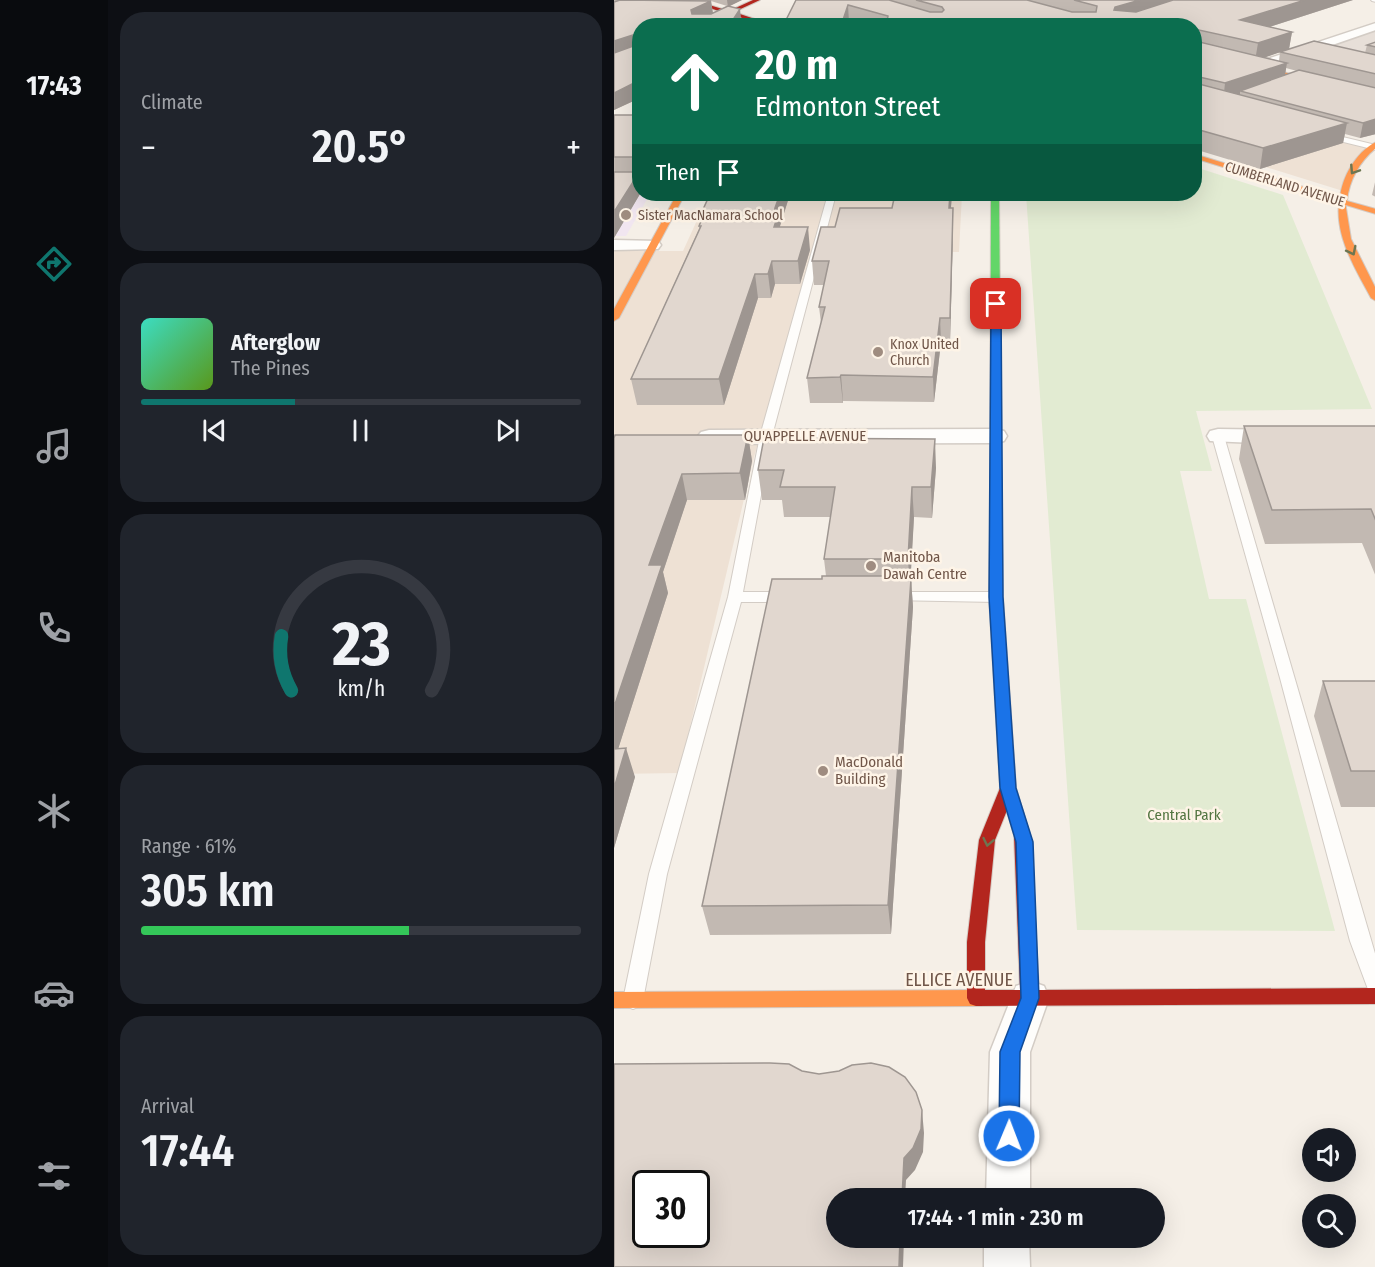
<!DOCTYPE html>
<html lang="en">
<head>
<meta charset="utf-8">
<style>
  :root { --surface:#171b24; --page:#20242c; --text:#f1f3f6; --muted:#9ea1a6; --line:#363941; --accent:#0f766e }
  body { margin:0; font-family:"Fira Sans Condensed",sans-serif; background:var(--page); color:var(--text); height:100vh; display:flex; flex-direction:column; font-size:22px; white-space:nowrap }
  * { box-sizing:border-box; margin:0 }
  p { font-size:20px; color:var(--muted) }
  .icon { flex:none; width:33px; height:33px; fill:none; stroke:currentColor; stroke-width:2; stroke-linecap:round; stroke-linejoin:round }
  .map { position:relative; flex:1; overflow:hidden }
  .details { display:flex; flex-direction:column; gap:12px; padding:12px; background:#0d0f14; width:506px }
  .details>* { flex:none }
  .hud { position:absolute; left:18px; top:18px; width:570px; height:183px; border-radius:24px; box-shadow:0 6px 24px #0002; background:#0b6e4f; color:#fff; overflow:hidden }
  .buttons { position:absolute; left:688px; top:1128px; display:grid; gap:12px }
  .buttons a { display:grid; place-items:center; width:54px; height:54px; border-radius:50%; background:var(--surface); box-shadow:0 6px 24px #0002; font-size:30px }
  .speed { position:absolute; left:18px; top:1170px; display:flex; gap:12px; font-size:30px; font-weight:700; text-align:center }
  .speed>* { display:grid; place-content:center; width:78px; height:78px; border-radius:50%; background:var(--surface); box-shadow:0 6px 24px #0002; line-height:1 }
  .speed .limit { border:3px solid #111; border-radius:9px; background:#fff; color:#111 }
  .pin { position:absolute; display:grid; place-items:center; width:51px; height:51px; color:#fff; margin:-26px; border-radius:12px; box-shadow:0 3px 9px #0006 }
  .me { position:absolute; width:66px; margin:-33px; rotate:1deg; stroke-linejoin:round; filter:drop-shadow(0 0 4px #0008) }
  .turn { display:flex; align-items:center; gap:21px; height:126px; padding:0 24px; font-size:27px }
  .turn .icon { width:78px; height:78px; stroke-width:2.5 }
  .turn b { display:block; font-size:42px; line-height:51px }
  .then { display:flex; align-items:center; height:57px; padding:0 24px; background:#0003; gap:12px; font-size:22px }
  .big { font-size:45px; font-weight:600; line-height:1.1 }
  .details .widget { flex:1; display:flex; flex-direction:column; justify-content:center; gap:9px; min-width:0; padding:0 21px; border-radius:24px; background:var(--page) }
  .details .dial { align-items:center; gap:0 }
  .dial svg { height:156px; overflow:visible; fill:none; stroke:var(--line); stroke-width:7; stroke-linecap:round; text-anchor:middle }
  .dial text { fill:var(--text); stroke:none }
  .song { display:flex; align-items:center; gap:18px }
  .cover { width:72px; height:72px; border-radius:9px; background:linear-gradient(135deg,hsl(170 70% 55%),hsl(90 70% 35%)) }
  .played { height:6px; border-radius:3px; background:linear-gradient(90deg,var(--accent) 35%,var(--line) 35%) }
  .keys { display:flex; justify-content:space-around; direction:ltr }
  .heat { display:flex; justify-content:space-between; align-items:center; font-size:33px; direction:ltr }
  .charge { height:9px; border-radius:4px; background:linear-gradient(90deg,#34c759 61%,var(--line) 0) }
  .trip { position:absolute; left:212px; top:1188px; width:339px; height:60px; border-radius:30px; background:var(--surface); box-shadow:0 6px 24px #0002; font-weight:600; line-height:60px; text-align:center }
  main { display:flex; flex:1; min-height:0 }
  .dock { display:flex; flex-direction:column; width:108px; justify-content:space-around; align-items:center; background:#090b0e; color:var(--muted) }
  .dock .icon { width:42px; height:42px }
  .dock .active { color:var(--accent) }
  .dock b { font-size:27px; color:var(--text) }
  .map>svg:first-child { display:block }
</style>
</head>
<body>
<main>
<nav class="dock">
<b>17:43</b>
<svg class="icon active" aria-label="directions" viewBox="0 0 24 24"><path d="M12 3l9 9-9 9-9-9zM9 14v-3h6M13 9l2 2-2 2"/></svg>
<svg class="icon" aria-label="music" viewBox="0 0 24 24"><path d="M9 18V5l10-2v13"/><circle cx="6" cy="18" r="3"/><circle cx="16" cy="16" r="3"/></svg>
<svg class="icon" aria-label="phone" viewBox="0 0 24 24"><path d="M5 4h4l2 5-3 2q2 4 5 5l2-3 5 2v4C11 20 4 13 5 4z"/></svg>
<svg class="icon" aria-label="climate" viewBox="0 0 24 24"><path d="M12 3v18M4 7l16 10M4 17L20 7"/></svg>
<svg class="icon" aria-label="car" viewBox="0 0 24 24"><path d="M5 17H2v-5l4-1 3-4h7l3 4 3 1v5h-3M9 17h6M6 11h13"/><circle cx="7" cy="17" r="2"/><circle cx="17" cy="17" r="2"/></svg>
<svg class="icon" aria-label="filters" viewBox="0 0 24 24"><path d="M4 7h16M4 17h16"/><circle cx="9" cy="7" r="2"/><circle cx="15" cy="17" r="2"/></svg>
</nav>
<section class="details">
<div class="widget"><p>Climate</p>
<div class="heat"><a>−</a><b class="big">20.5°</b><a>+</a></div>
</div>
<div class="widget">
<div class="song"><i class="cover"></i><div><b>Afterglow</b><p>The Pines</p></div></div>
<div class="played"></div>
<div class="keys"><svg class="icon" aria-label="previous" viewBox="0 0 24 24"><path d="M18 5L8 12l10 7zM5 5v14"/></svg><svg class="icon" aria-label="pause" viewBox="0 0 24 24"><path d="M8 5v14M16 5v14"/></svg><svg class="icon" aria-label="next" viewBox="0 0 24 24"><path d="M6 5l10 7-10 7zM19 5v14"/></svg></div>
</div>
<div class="widget dial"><svg viewBox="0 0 100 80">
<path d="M14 69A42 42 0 1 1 86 69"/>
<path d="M14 69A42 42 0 0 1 9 41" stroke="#0f766e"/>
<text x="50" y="56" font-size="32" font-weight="700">23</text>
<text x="50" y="72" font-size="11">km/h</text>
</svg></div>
<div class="widget"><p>Range · 61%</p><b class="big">305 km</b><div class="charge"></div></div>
<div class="widget"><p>Arrival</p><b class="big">17:44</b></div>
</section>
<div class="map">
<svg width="762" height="1267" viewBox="0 0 762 1267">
  <rect width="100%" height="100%" fill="#f5efe7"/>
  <path fill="#eee1d4" d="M580,98L756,147L729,191L581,145Z
    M95,194H348L345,252H199L140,457L65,773L0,774V251H69Z"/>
  <path fill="#e7dfd8" d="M761,26V63L699,48Z"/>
  <path fill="#f1e6f0" d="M0,193L36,194L12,236H0Z"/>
  <path fill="#e2ebd2" d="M581,167L669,195L758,409L582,411L598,471H566L595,599H632L721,931L463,930L412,194H580Z"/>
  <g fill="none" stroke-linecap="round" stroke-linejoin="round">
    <defs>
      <path id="lane" d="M757,0H762V2L758,1Z
        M712,133L762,145V150L709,137L708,135Z
        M214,194H222L158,436L129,592H175L182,597L175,602H127L53,874L29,1000L26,1006L19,1009L12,1006L9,1000L35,874L114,597L146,436Z
        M604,432L610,436L762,957V995L755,992L736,941L666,678L598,436Z
        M280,592H382L389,597L382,602L275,600L273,597Z"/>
      <path id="street" d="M762,23V30L646,70H638L636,67L638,64Z
        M0,240L44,241L47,245L44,249L0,250Z
        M382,429L390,431L393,436L390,441L382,443L95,444L87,442L83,437L87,432L95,430Z
        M604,429L666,430L674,432L678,437L674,442L666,444L596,441L593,436L596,431Z
        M416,981L430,986L435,998L416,1052V1198H372L376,1052L402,986Z
        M370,1238H415L416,1267H370Z"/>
      <path id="fast" d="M377,194H385L388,540L382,544L376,540Z"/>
      <path id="slow" d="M580,50L762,95V99L580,54Z
        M762,142V148C746,161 735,180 733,201L762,209V214L732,205V208L737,239L762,289V301L757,298C742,270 721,237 725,203L580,158V154L726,198C728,177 742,152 762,142Z
        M63,194H71L5,318L0,321V309Z
        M382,536L388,540L389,597L402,788L416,835L414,839L408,841L402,839L400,835L386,788L375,597L376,540Z
        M362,990L368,992L371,998L368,1004L362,1006L0,1008V992Z"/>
      <path id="jam" d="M71,0H79L115,11L139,0H146L120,12L162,26H153L116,14L92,26H84L111,13Z
        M394,782L399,784L402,788L381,840L371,942V990H406L400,835L402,831L408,829L414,831L416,835L425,990L762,988V1004L362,1006L356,1004L353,998V942L365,840L386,788L389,784Z"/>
    </defs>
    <use href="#lane" stroke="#d3ccc5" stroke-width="2"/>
    <use href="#street" stroke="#d3ccc5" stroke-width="3"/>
    <use href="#fast" stroke="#d4cbc4" stroke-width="2"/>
    <use href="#slow" stroke="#d4cbc4" stroke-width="2"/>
    <use href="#jam" stroke="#d4cbc4" stroke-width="2"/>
    <use href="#lane" fill="#fefdfb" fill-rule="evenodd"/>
    <use href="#street" fill="#fefdfb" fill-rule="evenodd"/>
    <use href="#fast" fill="#63d668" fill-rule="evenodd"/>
    <use href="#slow" fill="#ff974d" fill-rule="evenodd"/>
    <use href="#jam" fill="#b3261e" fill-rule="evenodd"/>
  </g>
  <path fill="#c2b9b2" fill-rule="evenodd" d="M0,0H128L115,6L126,9L127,23L26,26V98L0,110ZM97,1L113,6L99,13Z
    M182,0H739L655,27L678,32L675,49L751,53L753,45L762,42V134L746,138L731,134L729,143L646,169L580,149V26H249L235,22L234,26H169ZM666,52L665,61L651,57ZM672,68L683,71L671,75Z
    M0,115H26V194L0,238Z
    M762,178V197L758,195Z
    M96,194H176L166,226V227L196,250L186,284H161L157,298H144L110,405H23L17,379L85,229V226L88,220L87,214Z
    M281,194H338L337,208L339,230L336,342H327L320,402L229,401V403H196L193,378L207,323L205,307L210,285H200L198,261L221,227L278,208Z
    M630,426H762V577L748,543L651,544L625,459Z
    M134,435L138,461L131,500H73L49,572L54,593L4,749L21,777L0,848V438Z
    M322,468L318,518L300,517L296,579H297L299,607L277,934L96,935L88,906L208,579L212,576L210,559L217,517H170L168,500H148L144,470Z
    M709,681H762V807H727L700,716Z"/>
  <path fill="#9e9691" d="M113,0H128L114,7Z
    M526,0H576L500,24V10L501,7Z
    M691,0H739L624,37L626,20Z
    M97,1L99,14L79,24L77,10Z
    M234,5L235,22L234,26H227Z
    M126,9L127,23L126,26H115Z
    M678,32L675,49L641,61L644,43Z
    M25,33L26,48L0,57V41Z
    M673,63L670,81L626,91V96L609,102L611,83Z
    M26,80V98L0,110V93Z
    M762,119V134L746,138L749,123Z
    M733,123L729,143L646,169L649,148Z
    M26,171V194L0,238V212Z
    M166,194H176L166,226L167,237L160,227L161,208Z
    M336,194H338L335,230V208Z
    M339,208V230L336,342V318Z
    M194,227L196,250L186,284L184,261Z
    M158,261L161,284L157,298L154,274Z
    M141,274L144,298L110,405L105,379Z
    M326,318L327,342L320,402L319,377Z
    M227,375L229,401V403L226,377Z
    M134,435L138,461L131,500L126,473Z
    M321,439L322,468L318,518L317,487Z
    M68,474L73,500L49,572L54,593L0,762V707L35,565Z
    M298,487L300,517L296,590L294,559Z
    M297,579L299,607L277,934L274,905Z
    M12,748L21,777L0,848V788Z
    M308,1110L310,1133L309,1152L301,1170L292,1180L291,1198H288L290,1158Z
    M286,1238H290L289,1267H285Z"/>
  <path fill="#e1d7cf" stroke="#9e9691" stroke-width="1.5" fill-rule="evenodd" d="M6,0L97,1L77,10L78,14H97L114,6L126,9L115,26H26V80L0,93V53L25,44V33L0,41V2Z
    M182,0H275L316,12H328L330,10L328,7L302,0H413L458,12H482L483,6L460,0H526L501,7L500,10L522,12L559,0H691L626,20L678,32L644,43L580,29V26H272L274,16L234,5L227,26H169Z
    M580,31L581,41L673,63L611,83L581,76V83L733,123L649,148L582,129L580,127Z
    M700,41L762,55V74L666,52Z
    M762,42V47L753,45Z
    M685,70L762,88V119L749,123L626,91Z
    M0,115H26V171L0,212V172H24V157H0Z
    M96,194H166L161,208L160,215H164L160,227H194L184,261H158L154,274H141L105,379H17L87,226H85L90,214H87Z
    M281,194H336L335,208H339L336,318H326L319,377L227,375L226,377L193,378L211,307H205L215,261H198L207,227H221L226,208H278Z
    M630,426H762V521L757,509L658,510Z
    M1,435H134L126,473L68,474L35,565H48L0,707V438Z
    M150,438L321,439L317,487H298L294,559H210L221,487H166L170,470H144Z
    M208,576H293V579H297L274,905L88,906L158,579H208Z
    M709,681H762V771H737Z
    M12,748L0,788V749Z
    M156,1063L175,1064L188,1071L205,1074L225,1071L238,1065L257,1063L275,1067L291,1077L302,1092L308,1110L307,1129L299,1148L290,1158L288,1198H222V1238H286L285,1267H0V1064ZM32,1184H82V1234H32Z"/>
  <defs><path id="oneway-chevron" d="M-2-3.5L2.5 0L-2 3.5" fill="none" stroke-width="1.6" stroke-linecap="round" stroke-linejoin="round" transform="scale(1.5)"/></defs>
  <g stroke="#6d7651">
    <use href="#oneway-chevron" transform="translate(740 170) rotate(123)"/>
    <use href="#oneway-chevron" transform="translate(738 251) rotate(63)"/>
    <use href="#oneway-chevron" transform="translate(374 842) rotate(102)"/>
  </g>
  <path fill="#1a73e8" stroke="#114b97" stroke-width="1.5" d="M382,302L387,304L389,597L402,788L419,842L425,998L406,1052L405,1136L402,1143L395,1146L388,1143L385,1136L386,1052L407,998L402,842L386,788L375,597L377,304Z"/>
  <g fill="#9f8c80" stroke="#fef4e7" stroke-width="2">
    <circle cx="12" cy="215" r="6"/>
    <circle cx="264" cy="352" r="6"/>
    <circle cx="257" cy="566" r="6"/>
    <circle cx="209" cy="771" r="6"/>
  </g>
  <g text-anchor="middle" stroke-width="5" stroke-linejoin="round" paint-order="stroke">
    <g font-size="14" fill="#705649" stroke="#fef4e7">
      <text transform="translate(671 184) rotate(17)" y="5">CUMBERLAND AVENUE</text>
    </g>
    <g font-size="14" fill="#705649" stroke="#fef4e7" text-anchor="start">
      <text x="24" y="220">Sister MacNamara School</text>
      <text x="276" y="349">Knox United<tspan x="276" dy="16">Church</tspan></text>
    </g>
    <g font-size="15" fill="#705649" stroke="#fef4e7">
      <text x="191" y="441">QU'APPELLE AVENUE</text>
    </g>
    <g font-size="15" fill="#705649" stroke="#fef4e7" text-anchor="start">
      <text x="269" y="562">Manitoba<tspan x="269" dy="17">Dawah Centre</tspan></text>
      <text x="221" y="767">MacDonald<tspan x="221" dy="17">Building</tspan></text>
    </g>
    <g font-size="15" fill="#547642" stroke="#fef4e7">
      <text x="570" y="820">Central Park</text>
    </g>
    <g font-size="18" fill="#705649" stroke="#fef4e7">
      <text x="345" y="986">ELLICE AVENUE</text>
    </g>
  </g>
</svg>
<div class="buttons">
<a><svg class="icon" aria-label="sound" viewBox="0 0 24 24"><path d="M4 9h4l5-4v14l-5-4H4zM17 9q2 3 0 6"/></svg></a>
<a><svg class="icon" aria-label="search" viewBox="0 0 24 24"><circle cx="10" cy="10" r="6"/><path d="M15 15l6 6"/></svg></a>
</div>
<div class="speed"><div class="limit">30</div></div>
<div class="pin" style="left:382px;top:304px;background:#d93025"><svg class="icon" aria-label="arrive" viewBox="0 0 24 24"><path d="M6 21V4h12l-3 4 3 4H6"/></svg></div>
<svg class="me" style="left:395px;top:1136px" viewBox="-20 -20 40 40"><circle r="17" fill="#1a73e8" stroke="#fff" stroke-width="3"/><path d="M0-11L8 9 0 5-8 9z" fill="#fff"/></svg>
<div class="trip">17:44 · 1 min · 230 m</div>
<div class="hud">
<div class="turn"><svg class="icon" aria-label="ahead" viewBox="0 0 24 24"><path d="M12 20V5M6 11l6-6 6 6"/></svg><div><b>20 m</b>Edmonton Street</div></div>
<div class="then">Then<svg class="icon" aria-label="arrive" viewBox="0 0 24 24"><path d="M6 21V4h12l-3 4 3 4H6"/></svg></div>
</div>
</div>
</main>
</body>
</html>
